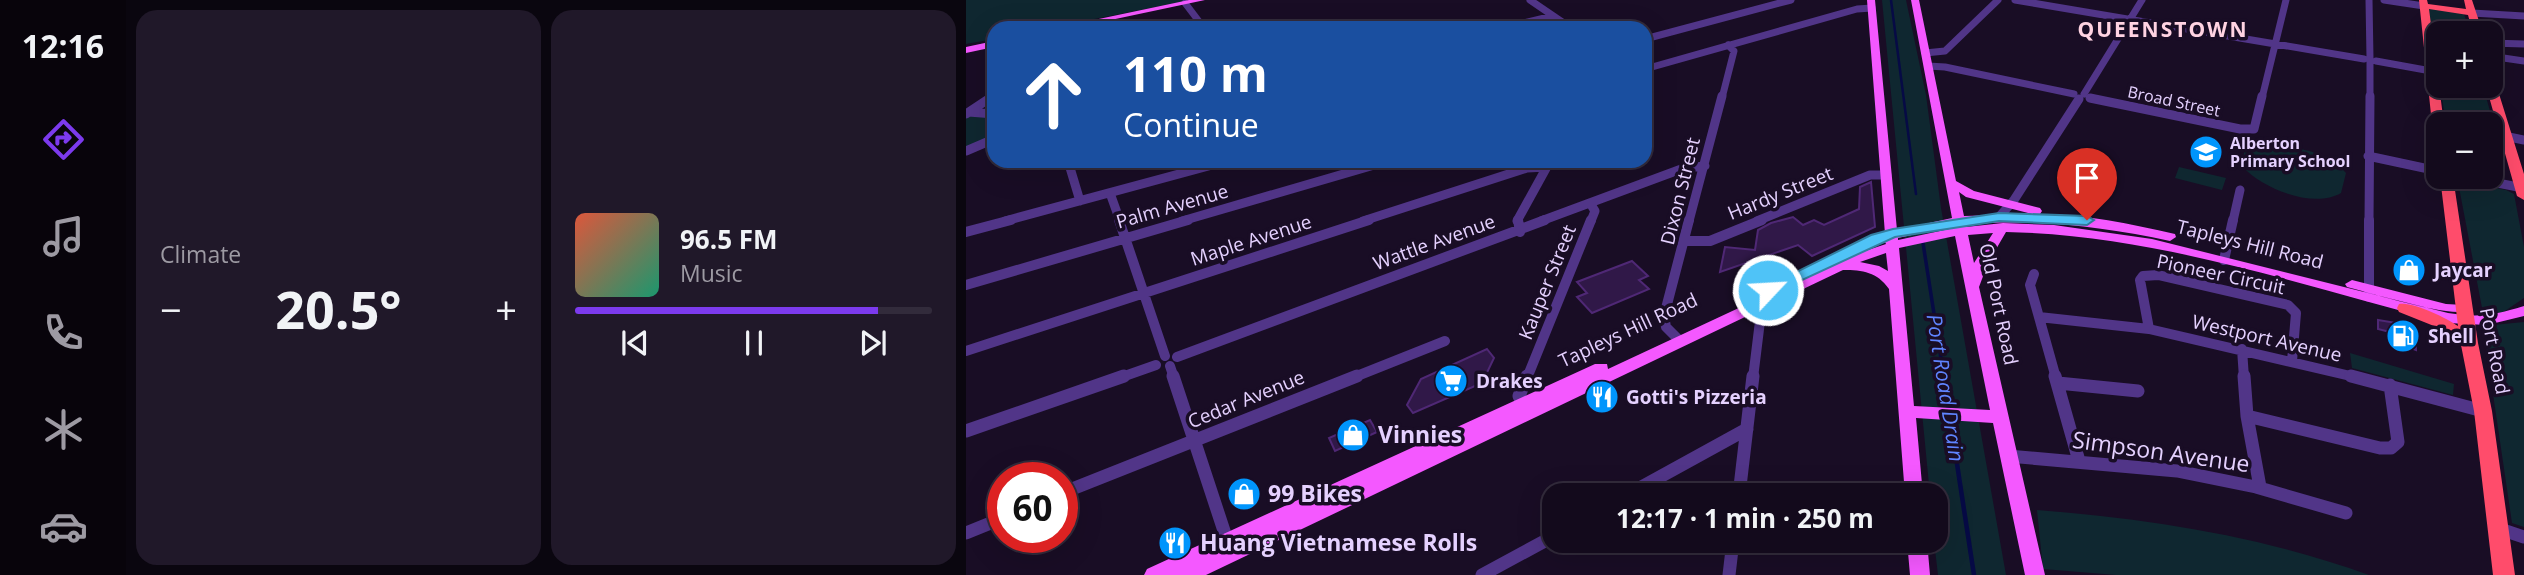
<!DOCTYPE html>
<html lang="en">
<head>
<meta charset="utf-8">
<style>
  :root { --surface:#130a1c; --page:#201829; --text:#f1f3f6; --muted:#9d9aa3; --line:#322b3b; --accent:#7c3aed }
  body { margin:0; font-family:"Open Sans",sans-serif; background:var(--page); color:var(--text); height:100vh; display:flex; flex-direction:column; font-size:26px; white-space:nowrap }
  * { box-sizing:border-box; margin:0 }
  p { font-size:23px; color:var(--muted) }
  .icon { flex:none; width:38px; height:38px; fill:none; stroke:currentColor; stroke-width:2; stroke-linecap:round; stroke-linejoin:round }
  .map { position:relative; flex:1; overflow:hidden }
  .details { display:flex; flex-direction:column; gap:10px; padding:10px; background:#0a060f; width:840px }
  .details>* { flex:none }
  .hud { position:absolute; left:21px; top:21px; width:665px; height:147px; border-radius:21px; box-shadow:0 7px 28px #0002,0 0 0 2px var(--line); background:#1a4fa0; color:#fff; overflow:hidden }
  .controls { position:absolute; left:1460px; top:21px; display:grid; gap:14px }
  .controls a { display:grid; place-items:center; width:77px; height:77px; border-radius:14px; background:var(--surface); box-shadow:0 7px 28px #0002,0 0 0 2px var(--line); font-size:35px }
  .speed { position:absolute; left:21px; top:462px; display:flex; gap:14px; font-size:35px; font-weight:700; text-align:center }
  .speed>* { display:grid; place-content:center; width:91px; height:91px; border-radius:50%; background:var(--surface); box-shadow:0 7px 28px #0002,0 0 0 2px var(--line); line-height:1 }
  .speed .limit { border:10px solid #d22; background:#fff; color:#111 }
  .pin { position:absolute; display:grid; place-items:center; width:60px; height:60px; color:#fff; margin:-72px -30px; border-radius:50% 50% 50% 0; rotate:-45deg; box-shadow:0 0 7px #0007 }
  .pin .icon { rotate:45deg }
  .me { position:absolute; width:77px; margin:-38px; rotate:65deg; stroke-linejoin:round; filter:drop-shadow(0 0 5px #0008) }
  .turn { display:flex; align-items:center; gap:24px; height:147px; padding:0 21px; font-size:32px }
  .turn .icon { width:91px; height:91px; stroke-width:2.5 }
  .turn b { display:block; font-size:49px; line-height:60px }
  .big { font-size:52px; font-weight:700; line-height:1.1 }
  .details .widget { flex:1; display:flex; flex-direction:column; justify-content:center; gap:10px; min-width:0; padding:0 24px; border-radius:21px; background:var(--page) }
  .song { display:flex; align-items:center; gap:21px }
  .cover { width:84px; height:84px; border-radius:10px; background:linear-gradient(135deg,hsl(10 70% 55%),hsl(160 70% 35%)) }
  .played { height:7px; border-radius:4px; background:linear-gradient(90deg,var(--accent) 85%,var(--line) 85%) }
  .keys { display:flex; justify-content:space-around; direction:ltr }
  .heat { display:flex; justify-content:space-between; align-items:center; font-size:38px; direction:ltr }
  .details .tiles { flex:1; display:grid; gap:10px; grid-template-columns:repeat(2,1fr) }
  .trip { position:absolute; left:576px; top:483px; width:406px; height:70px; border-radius:21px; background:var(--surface); box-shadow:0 7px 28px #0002,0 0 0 2px var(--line); font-weight:700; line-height:70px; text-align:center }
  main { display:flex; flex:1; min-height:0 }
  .tab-bar { display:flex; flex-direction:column; width:126px; justify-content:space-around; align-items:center; background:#08040b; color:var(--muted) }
  .tab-bar .icon { width:49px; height:49px }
  .tab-bar .active { color:var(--accent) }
  .tab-bar b { font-size:32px; color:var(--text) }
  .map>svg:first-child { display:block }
</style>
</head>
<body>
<main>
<nav class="tab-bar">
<b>12:16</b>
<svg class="icon active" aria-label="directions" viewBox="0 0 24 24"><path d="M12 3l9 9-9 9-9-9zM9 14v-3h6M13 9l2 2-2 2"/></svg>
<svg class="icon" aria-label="music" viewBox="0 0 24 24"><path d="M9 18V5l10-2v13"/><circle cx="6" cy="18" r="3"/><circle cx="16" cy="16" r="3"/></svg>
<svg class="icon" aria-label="phone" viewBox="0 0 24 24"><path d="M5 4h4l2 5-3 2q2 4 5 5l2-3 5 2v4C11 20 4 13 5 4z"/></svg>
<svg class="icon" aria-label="climate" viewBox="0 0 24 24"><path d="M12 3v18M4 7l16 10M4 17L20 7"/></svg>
<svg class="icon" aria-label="car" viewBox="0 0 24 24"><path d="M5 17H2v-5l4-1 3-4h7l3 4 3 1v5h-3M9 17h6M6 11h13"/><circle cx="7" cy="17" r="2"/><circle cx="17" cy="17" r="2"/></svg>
</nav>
<section class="details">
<div class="tiles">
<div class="widget"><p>Climate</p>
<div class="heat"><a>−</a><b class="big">20.5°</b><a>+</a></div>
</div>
<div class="widget">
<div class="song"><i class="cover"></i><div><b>96.5 FM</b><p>Music</p></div></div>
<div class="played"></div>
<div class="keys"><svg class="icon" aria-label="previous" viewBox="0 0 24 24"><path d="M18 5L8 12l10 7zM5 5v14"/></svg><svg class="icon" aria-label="pause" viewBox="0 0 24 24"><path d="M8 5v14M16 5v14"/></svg><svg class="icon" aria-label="next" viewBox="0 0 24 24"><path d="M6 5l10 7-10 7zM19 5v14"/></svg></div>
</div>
</div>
</section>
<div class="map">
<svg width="1558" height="575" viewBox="0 0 1558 575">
  <rect width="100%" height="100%" fill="#190d25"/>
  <path fill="#0f2730" d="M0,0H226L82,28H28V39L0,44Z
    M916,0H940L960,95L975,208L1040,575H972L968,541L970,495H964Z
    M1462,8L1498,14L1504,33H1472V70Z
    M1474,86H1517L1529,129L1524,131V124L1480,123Z
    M7,115L28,116V136L0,148V117Z
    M1306,145C1332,147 1363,152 1380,173L1375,193C1348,209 1297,189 1277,167L1278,152Z
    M1213,167L1260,178L1256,190L1209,178Z
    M1498,181L1540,190L1548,194L1558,247V298L1536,313H1517L1492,182Z
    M1558,322V527L1546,523L1517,326Z
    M1384,353L1488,384L1487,395L1386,368Z
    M1071,510C1185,519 1295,536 1403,575H1150L1077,569Z"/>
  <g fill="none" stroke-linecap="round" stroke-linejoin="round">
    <path stroke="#060a45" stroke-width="2.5" d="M925,0L950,194"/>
    <path stroke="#060a45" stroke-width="3.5" d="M957,243L978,378"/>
    <path stroke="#060a45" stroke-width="4.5" d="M978,376L983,410
      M984,418L1008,575"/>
  </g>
  <path fill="#301848" stroke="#4f2875" stroke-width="2" d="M905,182L909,227L846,256L832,245L754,272L759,247L789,250L792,230L805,223L827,217L837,225L848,220L858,225L893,209L894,187Z
    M666,261L682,276L673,280L683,289L626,313L611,297L621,293L611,282Z
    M1412,320L1449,326L1450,350L1424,340V332L1412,329Z
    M521,349L528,358L516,383L447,413L441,405L455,379Z
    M404,420L411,432L369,451L363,438Z"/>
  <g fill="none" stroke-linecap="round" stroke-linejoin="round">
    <path stroke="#513588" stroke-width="7" d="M564,0L605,28
      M1049,0L1398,59
      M1403,0L1404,58
      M1418,0L1458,6
      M219,3L238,28
      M1506,13L1558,16
      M536,28L587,16
      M679,39L825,0
      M1524,43L1558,44
      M959,53L979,51L1032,0
      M1524,56L1558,61
      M1410,61L1465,71
      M962,66L979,67L1108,94
      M679,69L891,9L906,8
      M1118,94L1176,0
      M25,98L28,96
      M756,98L768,51L762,45
      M1296,98L1320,0
      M1404,98V62"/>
    <path stroke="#513588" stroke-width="9" d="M1124,98L1274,129H1288L1296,96
      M3,112L28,114
      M0,114L27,96
      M1524,133L1558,140
      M0,151L28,139
      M1402,156L1472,171
      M102,161L114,201
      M1501,177L1557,188
      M144,193L154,221
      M624,203L629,211L625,221
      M1033,217L1048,200L1113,99
      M39,221L261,161
      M216,221L422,161
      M397,221L561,168L581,167
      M551,221L583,163
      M575,221L718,168L739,166
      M723,221L756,96
      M791,221L904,175H921
      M1267,221L1274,190
      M1403,221L1404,96"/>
    <path stroke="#513588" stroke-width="10" d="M153,220L199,356
      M552,220L554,232
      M0,232L45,220
      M720,241H744L796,220
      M1258,260L1267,220
      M1068,274L1064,285L1090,378
      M0,285L222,220
      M1403,297V220
      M780,300L795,313L787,378
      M1073,317L1183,329L1393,378
      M1183,329L1174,280L1177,276L1192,275L1322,305L1330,313L1326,361
      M714,341L700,327L698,316L723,220
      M1276,349L1278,378
      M0,351L403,220
      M211,357L579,220
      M204,366L208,378
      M153,378L190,365
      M386,378L479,341
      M561,378L625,220"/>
    <path stroke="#513588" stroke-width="13" d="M207,376L263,546
      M1089,376L1113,461
      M1278,376L1281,416L1294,487
      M1385,376L1517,411
      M1092,383L1172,391
      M560,411L553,396L561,376
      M1281,416L1414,448H1425L1432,442L1424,385
      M0,431L158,376
      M1042,456L1211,471L1290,487L1380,513
      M96,493L391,376
      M661,495L781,429
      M773,495L787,376
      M1531,528L1558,537
      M0,533L37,518
      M516,575L588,536
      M763,575L767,541"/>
    <path fill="#f458ff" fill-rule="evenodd" d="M223,0H239L107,28H90Z
      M901,0H909L931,230L986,218L945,0H953L990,181L1008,191L1074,208L1076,211L1074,214C1119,214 1165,224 1209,234L1210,237L1204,241C1135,226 1070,219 1000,224V227L1037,223L1088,225L1186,239L1482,313C1514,318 1528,315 1558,306V316L1521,325L1482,323C1336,286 1192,235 1040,232L1022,263L1013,287L1079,575H1059L1027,423L950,418L957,495H939L923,289C911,272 897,270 877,270L240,575H178L181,569L629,364H641L642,369L884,256L878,258L871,254L873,251L919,234ZM993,192L1000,197L1066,214L998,216ZM987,226L988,228L932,240V238ZM1027,233L1008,263L1002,235ZM989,236L1024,410L948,406L933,248ZM919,242L920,244L884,256ZM920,253L922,271L913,266L894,262Z
      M28,41V47L0,53V47Z
      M1386,280L1480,304L1498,305L1505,309C1492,321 1402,292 1381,287L1379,284Z
      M941,541H961L964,575H944Z"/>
    <path fill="#ff4c6b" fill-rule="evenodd" d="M1453,0H1461L1462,4L1500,9L1498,0H1506L1517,33H1507L1502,15L1463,9L1478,124H1472V127L1466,124Z
      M1524,78L1529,81L1558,174V200L1551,196L1520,86H1524Z
      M1474,177H1487L1512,343L1526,411L1549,575H1527L1508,411L1495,345L1473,328L1433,312L1431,308L1433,304C1446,301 1481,318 1492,326Z"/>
  </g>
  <path fill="#4fc3f7" stroke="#337fa1" stroke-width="2" d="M1033,213L1121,216L1128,220L1121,225L1033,221L929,237L808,293H796L794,290L905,235L927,229Z"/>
  <defs>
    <symbol id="school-disc" viewBox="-11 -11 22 22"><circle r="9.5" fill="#0095fc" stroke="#190d25"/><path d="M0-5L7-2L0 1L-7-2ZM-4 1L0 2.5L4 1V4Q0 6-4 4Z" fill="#fff"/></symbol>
    <symbol id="shop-disc" viewBox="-11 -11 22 22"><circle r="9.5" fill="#0095fc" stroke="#190d25"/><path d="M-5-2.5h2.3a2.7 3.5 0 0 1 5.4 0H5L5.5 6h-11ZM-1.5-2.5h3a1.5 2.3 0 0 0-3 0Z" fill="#fff"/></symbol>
    <symbol id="fuel-disc" viewBox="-11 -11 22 22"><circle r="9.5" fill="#0095fc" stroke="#190d25"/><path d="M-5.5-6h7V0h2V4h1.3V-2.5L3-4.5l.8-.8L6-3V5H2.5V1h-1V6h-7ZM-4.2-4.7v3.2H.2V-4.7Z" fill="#fff"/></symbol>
    <symbol id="supermarket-disc" viewBox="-11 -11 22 22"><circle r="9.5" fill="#0095fc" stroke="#190d25"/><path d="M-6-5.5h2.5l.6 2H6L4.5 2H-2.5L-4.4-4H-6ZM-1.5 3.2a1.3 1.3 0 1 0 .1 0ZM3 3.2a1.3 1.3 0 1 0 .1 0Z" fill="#fff"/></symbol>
    <symbol id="restaurant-disc" viewBox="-11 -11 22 22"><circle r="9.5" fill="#0095fc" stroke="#190d25"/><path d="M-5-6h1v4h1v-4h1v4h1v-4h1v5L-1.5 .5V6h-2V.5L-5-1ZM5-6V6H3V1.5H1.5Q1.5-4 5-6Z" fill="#fff"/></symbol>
  </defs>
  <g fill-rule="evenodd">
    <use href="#school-disc" x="1221" y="133" width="38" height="38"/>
    <use href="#shop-disc" x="1424" y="251" width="38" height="38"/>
    <use href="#fuel-disc" x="1418" y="317" width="38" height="38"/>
    <use href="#supermarket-disc" x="466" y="362" width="38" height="38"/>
    <use href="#restaurant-disc" x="617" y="378" width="38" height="38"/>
    <use href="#shop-disc" x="368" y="416" width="38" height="38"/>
    <use href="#shop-disc" x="259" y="475" width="38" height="38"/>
    <use href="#restaurant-disc" x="190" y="524" width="38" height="38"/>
  </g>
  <g text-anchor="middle" stroke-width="7" stroke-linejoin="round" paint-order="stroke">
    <g font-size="16" fill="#e5d1ff" stroke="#190d25">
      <text transform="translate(1208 101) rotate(12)" y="6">Broad Street</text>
    </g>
    <g font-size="16" font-weight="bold" fill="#e5d1ff" stroke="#190d25" text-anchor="start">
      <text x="1264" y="149">Alberton<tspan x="1264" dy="18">Primary School</tspan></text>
    </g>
    <g font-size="19" fill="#e5d1ff" stroke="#190d25">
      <text transform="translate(714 191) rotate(-76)" y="7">Dixon Street</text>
      <text transform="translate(814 193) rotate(-22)" y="7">Hardy Street</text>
      <text transform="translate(206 206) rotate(-16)" y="7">Palm Avenue</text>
      <text transform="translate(285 240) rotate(-18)" y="7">Maple Avenue</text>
      <text transform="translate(468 242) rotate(-20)" y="7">Wattle Avenue</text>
      <text transform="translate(1284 244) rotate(14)" y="7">Tapleys Hill Road</text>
      <text transform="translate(1255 274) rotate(12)" y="7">Pioneer Circuit</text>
      <text transform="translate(581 282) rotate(-68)" y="7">Kauper Street</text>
      <text transform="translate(1033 304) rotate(78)" y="7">Old Port Road</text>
      <text transform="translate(662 330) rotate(-25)" y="7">Tapleys Hill Road</text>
      <text transform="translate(1301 338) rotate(13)" y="7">Westport Avenue</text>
      <text transform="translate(1529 351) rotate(79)" y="7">Port Road</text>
      <text transform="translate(280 399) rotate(-22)" y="7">Cedar Avenue</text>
    </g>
    <g font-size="19" font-weight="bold" fill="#e5d1ff" stroke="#190d25" text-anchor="start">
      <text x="1468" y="277">Jaycar</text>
      <text x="1462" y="343">Shell</text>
      <text x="510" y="388">Drakes</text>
      <text x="660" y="404">Gotti's Pizzeria</text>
    </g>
    <g font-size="21" font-weight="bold" letter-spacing="2" fill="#ffd3e2" stroke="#190d25">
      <text x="1197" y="37">QUEENSTOWN</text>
    </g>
    <g font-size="21" font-style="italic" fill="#5f84ff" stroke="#190d25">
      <text transform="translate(979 388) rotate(81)" y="7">Port Road Drain</text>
    </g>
    <g font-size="23" font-weight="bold" fill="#e5d1ff" stroke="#190d25" text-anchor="start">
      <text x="412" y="443">Vinnies</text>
      <text x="302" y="502">99 Bikes</text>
      <text x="234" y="551">Huang Vietnamese Rolls</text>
    </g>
    <g font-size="23" fill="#e5d1ff" stroke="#190d25">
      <text transform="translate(1195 452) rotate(8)" y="8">Simpson Avenue</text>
    </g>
  </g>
</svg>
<div class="controls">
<a>+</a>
<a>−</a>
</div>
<div class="speed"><div class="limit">60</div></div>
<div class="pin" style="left:1121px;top:220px;background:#d93025"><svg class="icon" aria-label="arrive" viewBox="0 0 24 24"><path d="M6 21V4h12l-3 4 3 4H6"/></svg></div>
<svg class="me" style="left:802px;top:290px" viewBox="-20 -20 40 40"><circle r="17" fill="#4fc3f7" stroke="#fff" stroke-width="3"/><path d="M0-11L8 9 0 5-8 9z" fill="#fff"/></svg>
<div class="trip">12:17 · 1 min · 250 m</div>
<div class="hud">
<div class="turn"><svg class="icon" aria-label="ahead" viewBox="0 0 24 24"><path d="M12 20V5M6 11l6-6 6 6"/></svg><div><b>110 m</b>Continue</div></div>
</div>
</div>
</main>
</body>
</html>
